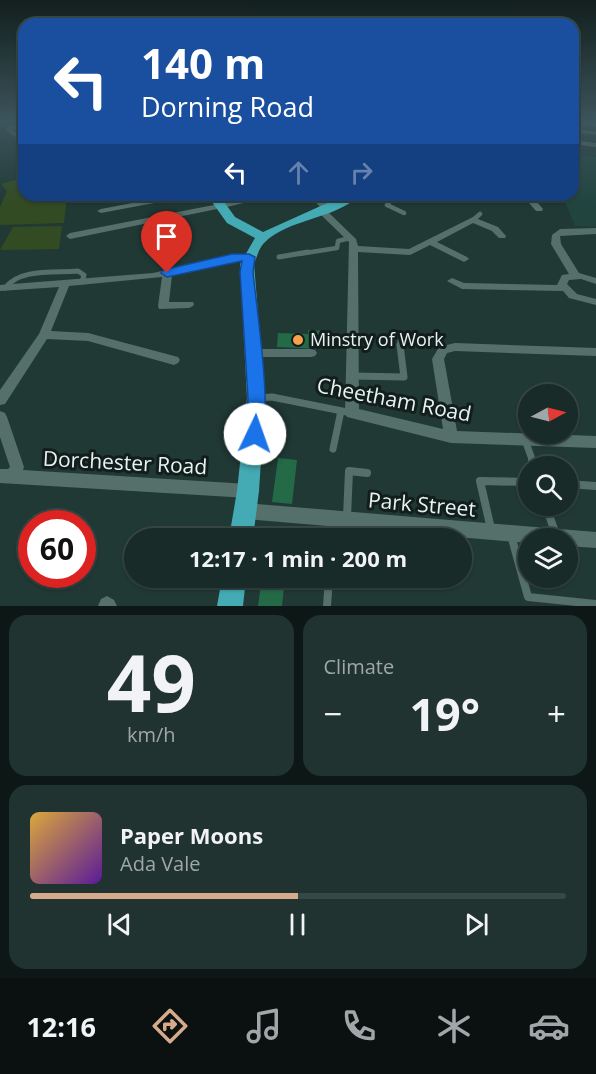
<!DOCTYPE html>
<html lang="en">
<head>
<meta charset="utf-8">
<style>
  :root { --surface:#182b28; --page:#213330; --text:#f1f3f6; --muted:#9fa7a8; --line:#364745; --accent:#d6ab8b }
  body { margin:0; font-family:"Open Sans",sans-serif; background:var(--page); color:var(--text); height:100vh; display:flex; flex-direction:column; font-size:22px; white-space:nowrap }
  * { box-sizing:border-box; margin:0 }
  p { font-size:20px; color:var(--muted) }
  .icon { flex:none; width:33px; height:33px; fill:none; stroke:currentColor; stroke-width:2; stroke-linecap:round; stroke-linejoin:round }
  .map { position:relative; height:606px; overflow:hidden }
  .panel { display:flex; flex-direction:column; gap:9px; padding:9px; background:#0d1816; flex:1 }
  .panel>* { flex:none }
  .banner { position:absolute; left:18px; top:18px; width:561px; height:183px; border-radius:18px; box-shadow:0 2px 4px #0004,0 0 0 2px var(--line); background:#1a4fa0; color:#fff; overflow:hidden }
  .needle { width:39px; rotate:83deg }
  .tools { position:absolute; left:518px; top:384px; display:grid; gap:12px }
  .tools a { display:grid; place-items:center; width:60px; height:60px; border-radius:50%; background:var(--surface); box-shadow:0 2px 4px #0004,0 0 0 2px var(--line); font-size:30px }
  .speed { position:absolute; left:18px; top:510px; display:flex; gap:12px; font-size:30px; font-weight:700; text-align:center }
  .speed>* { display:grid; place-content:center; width:78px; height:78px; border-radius:50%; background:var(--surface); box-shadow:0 2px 4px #0004,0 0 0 2px var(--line); line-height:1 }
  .speed .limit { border:9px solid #d22; background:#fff; color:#111 }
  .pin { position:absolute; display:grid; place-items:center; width:51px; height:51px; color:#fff; margin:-62px -26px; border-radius:50% 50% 50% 0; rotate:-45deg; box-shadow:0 0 6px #0007 }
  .pin .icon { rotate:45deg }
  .me { position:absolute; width:66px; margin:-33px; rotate:3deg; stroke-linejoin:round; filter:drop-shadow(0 0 4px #0008) }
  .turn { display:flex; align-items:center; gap:21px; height:126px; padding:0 24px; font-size:27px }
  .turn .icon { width:78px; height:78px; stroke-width:2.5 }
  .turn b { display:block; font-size:42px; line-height:51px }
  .lanes { display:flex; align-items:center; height:57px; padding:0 24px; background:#0003; justify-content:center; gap:30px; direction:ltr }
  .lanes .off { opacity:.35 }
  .big { font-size:45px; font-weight:700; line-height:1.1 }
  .panel .widget { flex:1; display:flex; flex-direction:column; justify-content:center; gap:9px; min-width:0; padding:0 21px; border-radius:18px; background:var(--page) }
  .panel .dial { align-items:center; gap:0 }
  .dial b { font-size:78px; line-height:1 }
  .song { display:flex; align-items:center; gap:18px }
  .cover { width:72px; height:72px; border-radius:9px; background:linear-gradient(135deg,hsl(40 70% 55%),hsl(270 70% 35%)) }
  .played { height:6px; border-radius:3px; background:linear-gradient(90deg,var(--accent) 50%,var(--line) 50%) }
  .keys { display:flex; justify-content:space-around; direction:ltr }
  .heat { display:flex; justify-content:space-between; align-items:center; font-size:33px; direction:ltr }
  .panel .tiles { flex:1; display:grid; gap:9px; grid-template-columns:1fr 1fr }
  .widget:last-child { grid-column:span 2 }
  .trip { position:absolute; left:124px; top:528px; width:348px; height:60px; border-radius:30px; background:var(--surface); box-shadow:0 2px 4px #0004,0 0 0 2px var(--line); font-weight:700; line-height:60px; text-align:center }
  .tab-bar { display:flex; height:96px; justify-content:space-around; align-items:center; background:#0a1110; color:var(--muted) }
  .tab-bar .icon { width:42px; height:42px }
  .tab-bar .active { color:var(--accent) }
  .tab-bar b { font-size:27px; color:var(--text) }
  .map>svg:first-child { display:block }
</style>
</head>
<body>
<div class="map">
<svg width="596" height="606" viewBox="0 0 596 606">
  <rect width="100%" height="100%" fill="#203935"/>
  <path fill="#21443e" d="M573,154L596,157V227L575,226L562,195H573Z"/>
  <path fill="#334b23" d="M24,177V195H67L64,223L0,225V207L7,191L1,184Z
    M62,226L59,249L0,250L13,227Z"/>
  <path fill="#246a47" d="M308,330L324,331L323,349L277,347L278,333L308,334Z
    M278,458L297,460L292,504L272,502Z
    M269,527L290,529L289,538H268Z
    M262,578H285L282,606H258Z"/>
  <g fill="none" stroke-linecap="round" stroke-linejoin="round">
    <path stroke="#55706b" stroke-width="3" d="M573,131L596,133"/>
    <path stroke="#55706b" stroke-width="4.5" d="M385,195L392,198L387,205L404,213
      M221,206L255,198
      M473,220L480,214
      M299,254L337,248L338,241L350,238"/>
    <path stroke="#55706b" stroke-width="5" d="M279,257L308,252
      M5,288C20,268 54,273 78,271L84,275L82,282
      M400,341L401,346"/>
    <path stroke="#55706b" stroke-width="7" d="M353,376L404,377L400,345
      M258,398L272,397L352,413
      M525,440L533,462
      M333,449L341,411"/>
    <path stroke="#55706b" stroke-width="8" d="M532,460L534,466
      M567,484L596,486
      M546,506L556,535
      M347,517L349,471L367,473
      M491,529L480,481L528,482
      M511,535L528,597L596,604
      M330,538L331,519
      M327,606L329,578"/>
    <path fill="#55706b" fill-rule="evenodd" d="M573,121L596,123V127L573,124Z
      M24,122V126L12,130L24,138V143L4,129Z
      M573,140L596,143V147L573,144Z
      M174,195H190L186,197L101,213L97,211L101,209Z
      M309,195H317L330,207L331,209L327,211L356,239L358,246L409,249L473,217L498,227L506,236L505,238H499L492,231L473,223L437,242L467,257L469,259L464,262L430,245L410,255L358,252L359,409L443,429L432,359L439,347L455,343L596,348V356L455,351L447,353L444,359L457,431L596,436V448L451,443L347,417L345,413L349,242L319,213L318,211L322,209Z
      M517,195C530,195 535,199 543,209L542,211H536L529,203Z
      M219,204H222V208L70,239L66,236L70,233Z
      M596,228V234L560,236L561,244L579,273L596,278V284L581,279L569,280L567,284L577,294L596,299V305L569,298L563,291L462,289L447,281L452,278L464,283L557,285L562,275L569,274L551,244L552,235L560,229Z
      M236,254H249L254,257L249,260H236L172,275L169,302H193L194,304L193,306L189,308L159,309L158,306L162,277L69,286L51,331L88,333L178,357L180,360L178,363L174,365L88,341L47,339L5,404L0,405V390L39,334L59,287L0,291V285L153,273Z
      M255,349H311L315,350L317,353L315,356L311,357H255L251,356L249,353L251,350Z
      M0,411L5,413L7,417L24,467L23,470L248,484L253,486L256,491L253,496L248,498L0,483V469H8L10,467L0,437Z
      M245,503L596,532V548L567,546V538H528V543L245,519L239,517L237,511L239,505Z
      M107,596L114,600L117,606H98L101,599Z"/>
    <path fill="#44abb4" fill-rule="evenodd" d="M207,195H219L235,217L263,232L345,195H360C334,220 289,218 264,243C259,248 257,257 254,264L265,398L259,491L253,538H229L237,491L247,398L240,264L255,238L227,223Z
      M222,578H246L243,606H217Z"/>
  </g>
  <linearGradient id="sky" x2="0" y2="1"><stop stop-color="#121f1d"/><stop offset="0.59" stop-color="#3c545c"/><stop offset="1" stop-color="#3c545c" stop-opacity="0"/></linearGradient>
  <rect width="596" height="205" fill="url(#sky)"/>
  <path fill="#1a73e8" stroke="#114b97" stroke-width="1.5" d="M232,254H249L255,257L253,272C256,305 273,414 261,439L255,441L248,439L246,434L248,398L240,272L242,261L167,277L161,273L163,270Z"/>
  <circle fill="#f8a04b" stroke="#131e1c" stroke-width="2" cx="298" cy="340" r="6"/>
  <g text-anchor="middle" stroke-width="6" stroke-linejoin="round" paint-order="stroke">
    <g font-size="18" fill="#e5f4f1" stroke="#131e1c" text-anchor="start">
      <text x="310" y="346">Minstry of Work</text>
    </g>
    <g font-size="21" fill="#e5f4f1" stroke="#131e1c">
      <text transform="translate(394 400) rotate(11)" y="7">Cheetham Road</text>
      <text transform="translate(125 463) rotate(3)" y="7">Dorchester Road</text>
      <text transform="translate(422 505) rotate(5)" y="7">Park Street</text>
    </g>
  </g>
</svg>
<div class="tools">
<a><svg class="needle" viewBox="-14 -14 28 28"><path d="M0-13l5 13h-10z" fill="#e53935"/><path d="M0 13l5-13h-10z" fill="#9fa7a8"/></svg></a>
<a><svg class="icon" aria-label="search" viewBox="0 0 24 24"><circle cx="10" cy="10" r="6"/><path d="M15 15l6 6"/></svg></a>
<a><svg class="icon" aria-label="layers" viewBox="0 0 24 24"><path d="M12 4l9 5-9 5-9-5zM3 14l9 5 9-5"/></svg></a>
</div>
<div class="speed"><div class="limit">60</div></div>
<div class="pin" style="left:167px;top:273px;background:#d93025"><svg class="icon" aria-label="arrive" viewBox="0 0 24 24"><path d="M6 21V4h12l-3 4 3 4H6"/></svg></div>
<svg class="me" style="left:255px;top:434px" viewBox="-20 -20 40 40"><circle r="19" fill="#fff"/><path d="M0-13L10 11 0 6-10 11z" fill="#1a73e8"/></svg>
<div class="trip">12:17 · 1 min · 200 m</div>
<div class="banner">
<div class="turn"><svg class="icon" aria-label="left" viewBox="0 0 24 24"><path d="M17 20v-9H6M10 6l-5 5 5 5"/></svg><div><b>140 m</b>Dorning Road</div></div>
<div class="lanes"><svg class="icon" aria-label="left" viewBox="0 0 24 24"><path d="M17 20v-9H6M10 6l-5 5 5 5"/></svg><svg class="icon off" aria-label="ahead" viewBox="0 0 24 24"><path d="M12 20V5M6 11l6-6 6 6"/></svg><svg class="icon off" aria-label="right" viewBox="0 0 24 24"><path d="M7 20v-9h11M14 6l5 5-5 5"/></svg></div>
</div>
</div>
<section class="panel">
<div class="tiles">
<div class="widget dial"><b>49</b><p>km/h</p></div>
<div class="widget"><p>Climate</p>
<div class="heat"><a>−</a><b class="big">19°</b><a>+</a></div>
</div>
<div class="widget">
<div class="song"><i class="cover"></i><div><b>Paper Moons</b><p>Ada Vale</p></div></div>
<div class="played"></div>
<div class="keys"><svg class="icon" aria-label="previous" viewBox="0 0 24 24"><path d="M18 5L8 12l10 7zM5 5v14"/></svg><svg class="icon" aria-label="pause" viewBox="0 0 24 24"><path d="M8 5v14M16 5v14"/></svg><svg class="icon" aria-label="next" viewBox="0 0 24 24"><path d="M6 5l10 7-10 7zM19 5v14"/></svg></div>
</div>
</div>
</section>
<nav class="tab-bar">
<b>12:16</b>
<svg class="icon active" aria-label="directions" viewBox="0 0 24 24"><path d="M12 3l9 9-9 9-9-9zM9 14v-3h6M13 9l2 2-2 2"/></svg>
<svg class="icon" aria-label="music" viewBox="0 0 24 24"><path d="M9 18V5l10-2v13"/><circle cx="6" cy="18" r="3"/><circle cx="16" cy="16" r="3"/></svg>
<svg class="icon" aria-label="phone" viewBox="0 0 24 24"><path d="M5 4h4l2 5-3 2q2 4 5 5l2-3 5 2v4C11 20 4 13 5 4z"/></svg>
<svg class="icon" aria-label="climate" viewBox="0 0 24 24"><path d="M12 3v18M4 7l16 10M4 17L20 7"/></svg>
<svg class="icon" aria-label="car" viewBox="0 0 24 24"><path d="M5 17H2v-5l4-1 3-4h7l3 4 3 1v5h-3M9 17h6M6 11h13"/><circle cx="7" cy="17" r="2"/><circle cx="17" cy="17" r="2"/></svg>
</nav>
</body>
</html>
